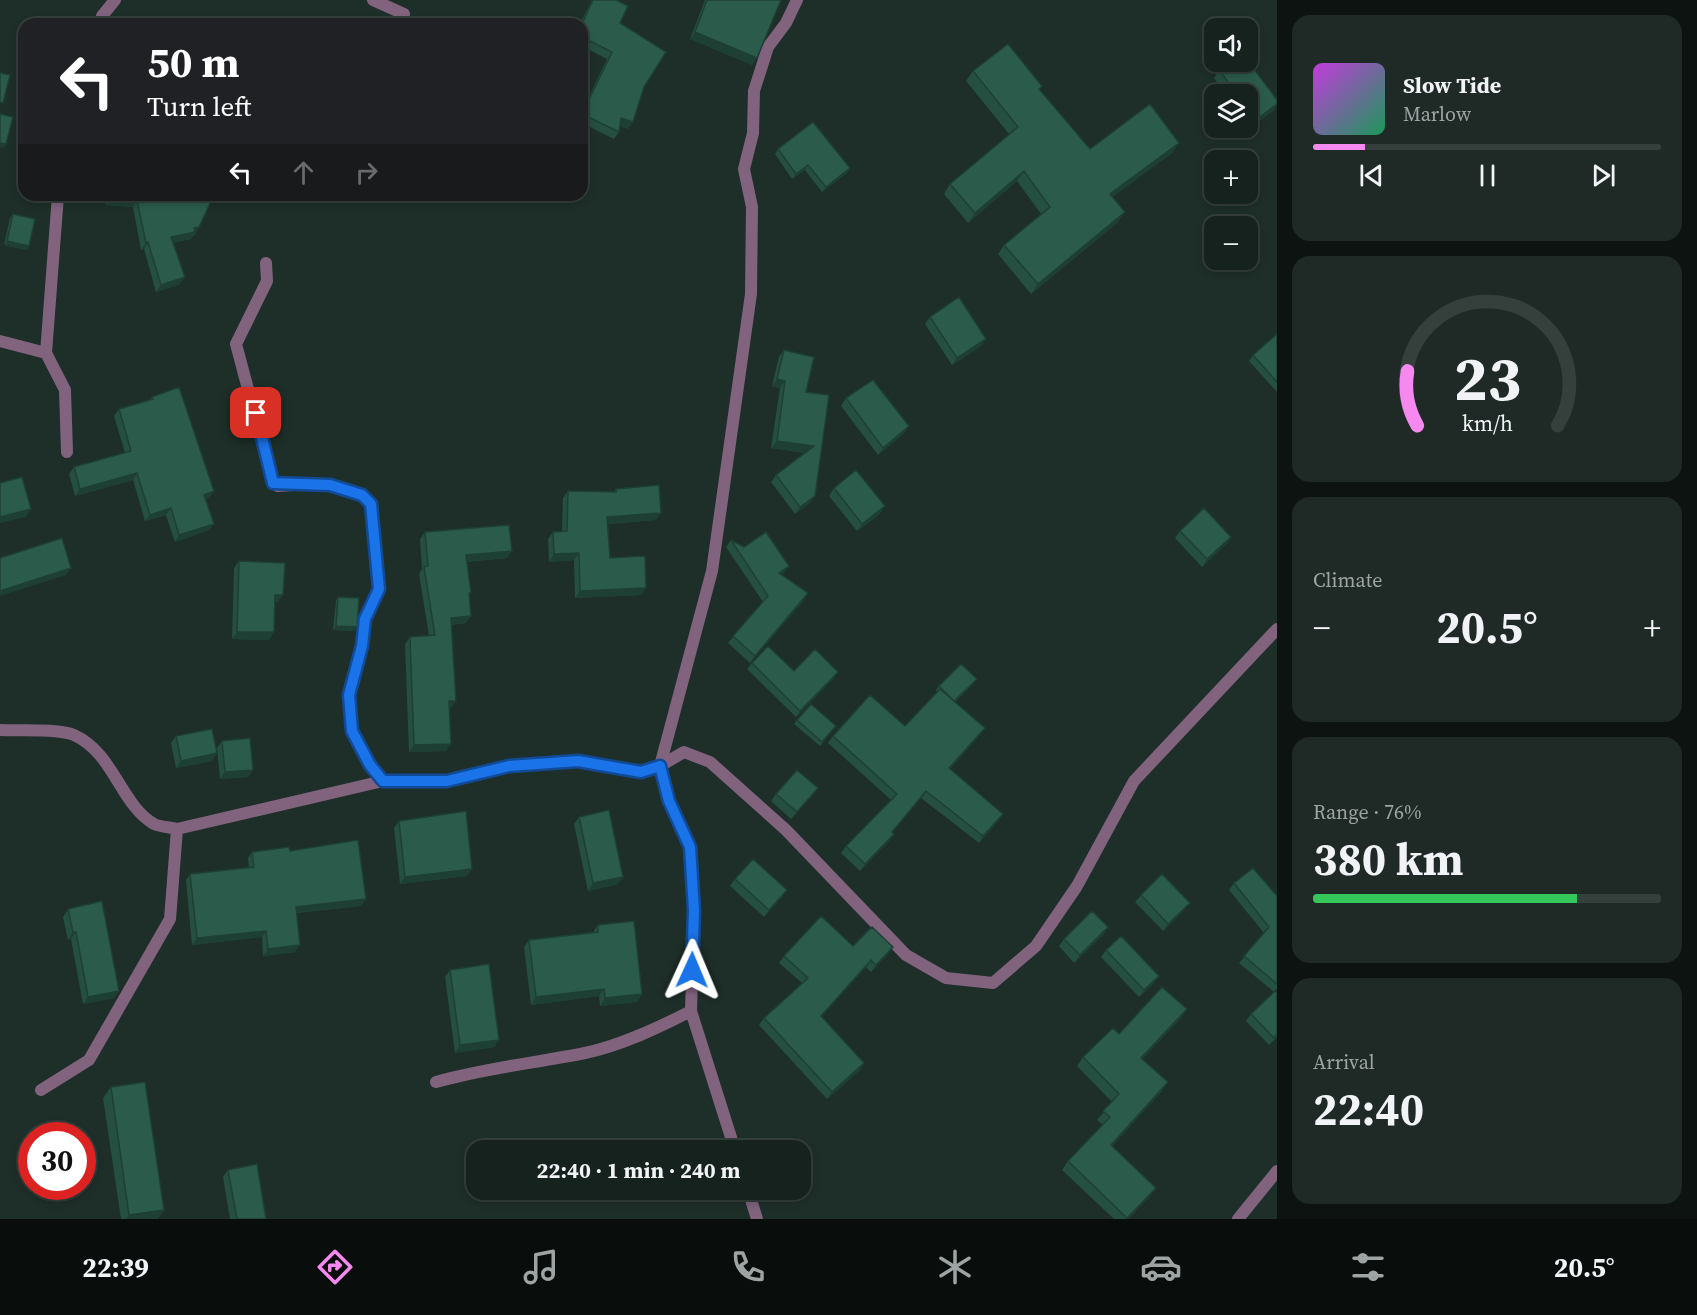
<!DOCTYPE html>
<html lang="en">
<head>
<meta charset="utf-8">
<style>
  :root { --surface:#16221e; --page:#1f2a27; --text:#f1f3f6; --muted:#9ea4a4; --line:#353f3c; --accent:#f589ef }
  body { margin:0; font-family:"Source Serif 4",serif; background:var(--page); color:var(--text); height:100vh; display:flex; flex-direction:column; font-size:22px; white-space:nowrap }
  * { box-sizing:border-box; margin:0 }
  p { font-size:20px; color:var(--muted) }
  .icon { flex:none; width:33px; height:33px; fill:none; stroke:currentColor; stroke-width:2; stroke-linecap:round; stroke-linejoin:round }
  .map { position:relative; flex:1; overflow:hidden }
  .side { display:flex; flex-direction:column; gap:15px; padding:15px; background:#0c1310; width:420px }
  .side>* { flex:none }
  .top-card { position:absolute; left:18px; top:18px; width:570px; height:183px; border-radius:18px; box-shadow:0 3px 9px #0003,0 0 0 2px var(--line); background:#202124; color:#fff; overflow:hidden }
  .buttons { position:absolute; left:1204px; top:18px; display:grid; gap:12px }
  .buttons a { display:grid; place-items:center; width:54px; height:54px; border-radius:12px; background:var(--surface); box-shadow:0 3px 9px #0003,0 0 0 2px var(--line); font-size:30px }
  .speed { position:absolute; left:18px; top:1122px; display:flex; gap:12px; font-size:30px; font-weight:700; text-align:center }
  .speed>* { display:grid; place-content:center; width:78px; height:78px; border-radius:50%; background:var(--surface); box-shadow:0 3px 9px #0003,0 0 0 2px var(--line); line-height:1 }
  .speed .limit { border:9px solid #d22; background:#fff; color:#111 }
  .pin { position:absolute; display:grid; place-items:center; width:51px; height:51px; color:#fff; margin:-26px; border-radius:12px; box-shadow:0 3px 9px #0006 }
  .me { position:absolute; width:66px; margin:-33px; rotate:1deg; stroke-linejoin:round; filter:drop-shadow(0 0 4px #0008) }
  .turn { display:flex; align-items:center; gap:21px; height:126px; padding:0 30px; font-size:27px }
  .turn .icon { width:78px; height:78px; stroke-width:2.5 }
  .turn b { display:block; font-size:42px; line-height:51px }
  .lanes { display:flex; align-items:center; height:57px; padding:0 30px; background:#0003; justify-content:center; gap:30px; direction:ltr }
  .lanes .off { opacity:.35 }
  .big { font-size:45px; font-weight:700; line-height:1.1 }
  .side .card { flex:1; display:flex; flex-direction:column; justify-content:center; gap:9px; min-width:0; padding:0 21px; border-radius:18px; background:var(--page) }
  .side .dial { align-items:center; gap:0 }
  .dial svg { height:156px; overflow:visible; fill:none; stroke:var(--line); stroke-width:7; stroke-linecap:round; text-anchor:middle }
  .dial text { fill:var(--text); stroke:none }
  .song { display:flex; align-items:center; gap:18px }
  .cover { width:72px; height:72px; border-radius:9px; background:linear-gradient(135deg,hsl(290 70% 55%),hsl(150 70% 35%)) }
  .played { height:6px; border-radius:3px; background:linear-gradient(90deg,var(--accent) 15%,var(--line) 15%) }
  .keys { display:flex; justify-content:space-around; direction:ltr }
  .heat { display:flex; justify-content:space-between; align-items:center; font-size:33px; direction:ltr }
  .charge { height:9px; border-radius:4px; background:linear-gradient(90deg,#34c759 76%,var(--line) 0) }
  .trip { position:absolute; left:466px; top:1140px; width:345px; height:60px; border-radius:18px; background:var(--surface); box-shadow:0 3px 9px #0003,0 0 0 2px var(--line); font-weight:700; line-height:60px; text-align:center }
  .tabs { display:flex; height:96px; justify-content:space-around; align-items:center; background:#090e0c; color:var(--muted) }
  .tabs .icon { width:42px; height:42px }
  .tabs .on { color:var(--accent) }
  .tabs b { font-size:27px; color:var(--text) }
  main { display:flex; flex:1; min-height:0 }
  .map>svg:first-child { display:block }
</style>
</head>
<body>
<main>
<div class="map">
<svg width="1277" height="1219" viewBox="0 0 1277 1219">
  <rect width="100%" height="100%" fill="#1e2e28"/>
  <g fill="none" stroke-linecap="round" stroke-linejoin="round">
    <path stroke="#81637e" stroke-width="12" d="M373,0L404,14
      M797,0L786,23L768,47L754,91L753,133L744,169L752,207L751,294L712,571L660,766L684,752L710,762L786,830L906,955L946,978L993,983L1036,946L1077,886L1134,781L1277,629
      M101,24L102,16L115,0
      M266,263L267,281L236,344L273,483L278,486C309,484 348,479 371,504L379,589L365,619L362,646L349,695L352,731L370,765L383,781
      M0,341L46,353L65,390L67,452
      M46,353L58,195
      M0,730C19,731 58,728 74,735C114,753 120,804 154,824C160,827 170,827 177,829L383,781H447L509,766L578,761L641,772L660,766L669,801L690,847L694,910L691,1011L735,1150
      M436,1082C485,1068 535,1063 585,1053C622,1045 658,1028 691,1011
      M41,1090L89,1060L170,919L177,829
      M748,1190L757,1219
      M1238,1219L1277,1171"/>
  </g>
  <path fill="#254f40" d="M592,0H616L620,23L644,87L628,129L620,126L619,132L614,139L582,123V111L607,59L582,46V24H580Z
    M705,0H781L752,65L690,39Z
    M1219,70L1274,110L1251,127L1248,123V94H1227L1214,78Z
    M973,71L1039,89L1090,149L1172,153L1112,197L1118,222L1031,294L998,254L1004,245L1041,214L1017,181L968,223L944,194L950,184L1009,134L966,81Z
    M778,149L850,168L847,173L822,192L805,170L792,179L775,154Z
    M106,195H214L195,234L190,239L173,243L180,284L156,292L144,249L141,250L133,207L105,205Z
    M13,214L29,246L27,250L4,245L10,218Z
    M930,317L981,346L952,365L925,324Z
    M1277,334V392L1249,361L1253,355Z
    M784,350L806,392L810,503L795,514L771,482L776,475L805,453L771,448L780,388L772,386L779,357Z
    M152,397L214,491L209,498L206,499L214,524L209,530L175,542L166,515L145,521L133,480L75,496L69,474L74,467L125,453L114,416L119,409L150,400Z
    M846,398L909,426L904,433L878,455L841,406Z
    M834,488L880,514L857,531L829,496Z
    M616,489L656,520L608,524L610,558L641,595L575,598L574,560L549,562L548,539L553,532L562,531L563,498L568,491L613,492Z
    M1180,531L1231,537L1226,544L1202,567L1175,538Z
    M425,532L507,558L467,562L469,596L466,623L451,625V708H449L446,751L409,752L405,644L410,637L429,636L419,574L422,569L420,539Z
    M731,540L744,547L789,566L782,574L804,600L750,663L728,643L763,602L726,547Z
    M239,561L278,602H275L269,640L232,639L234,568Z
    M338,597L354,631L333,630L336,600Z
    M752,663L794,671L834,678L796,717L747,669Z
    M974,683L955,702L985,728L980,735L950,769L998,821L979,843L921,798L892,832L894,834L889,841L860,871L841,853L846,846L891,800L828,743L833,736L905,726L938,692L936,690L939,686Z
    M797,720L836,726L820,746L794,724Z
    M176,736L212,761L176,768L171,743Z
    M222,741L253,770L248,777L220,779L217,748Z
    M776,794L813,795L791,819L771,801Z
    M579,817L618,884L588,891L574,824Z
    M399,821L467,876L400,884L394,828Z
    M290,851L366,899L361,906L296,913L295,952L263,956L262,937L192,945L186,880L190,874L249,868L248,858L252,852Z
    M735,879L787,890L782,897L764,917L730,886Z
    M1234,883L1277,896V989L1275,991L1277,1037L1269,1045L1246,1021L1251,1014L1274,992L1239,963L1264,933L1229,890Z
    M1141,895L1184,910L1163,931L1135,902Z
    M68,909L119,991L114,998L83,1004L71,939L68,940L63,917Z
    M598,925L642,994L637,1002L600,1006L599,996L531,1005L524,947L529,940L593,932Z
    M1108,927L1103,935L1074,963L1059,946L1064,939Z
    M853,946L893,947L888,954L871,972L866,967L822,1016L864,1063L860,1070L827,1099L759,1025L764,1018L802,983L779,963L784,956Z
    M1106,950L1154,983L1139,997L1101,957Z
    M450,970L499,1040L494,1047L455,1053L445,977Z
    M1187,1009L1181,1018L1142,1059L1162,1091L1112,1146L1150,1196L1128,1219H1114L1062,1170L1068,1161L1103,1125L1097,1120L1112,1102L1077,1066L1083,1057L1119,1034Z
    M111,1087L164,1210L157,1219H121L103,1098Z
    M228,1170L266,1219H230L223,1177Z"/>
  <path fill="#1e4034" d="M695,32L757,58L752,65L690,39Z
    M1277,104L1274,110L1251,127L1256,120Z
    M621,118L633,122L628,129L616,125Z
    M0,143L6,144L4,148L0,147Z
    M1179,143L1172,153L1103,204L1110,194Z
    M808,165L805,170L792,179L796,174Z
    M850,168L847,173L822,192L826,187Z
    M1024,171L1017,181L968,223L975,213Z
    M110,198L137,200L133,207L105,205Z
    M1125,212L1118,222L1031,294L1038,284Z
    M199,227L190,239L167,244L171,237L194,228Z
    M7,241L29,246L27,250L4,245Z
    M148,242L144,249L141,250L146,243Z
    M185,277L180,284L156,292L161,285Z
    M986,339L981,346L952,365L957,358Z
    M777,379L785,381L780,388L772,386Z
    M909,426L904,433L878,455L883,448Z
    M777,441L814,446L809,453L771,448Z
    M137,473L133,480L75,496L80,489Z
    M214,491L209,498L200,501L204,495Z
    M815,496L810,503L795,514L800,507Z
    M885,506L880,514L857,531L862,524Z
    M171,508L166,515L145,521L150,515Z
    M31,509L26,517L0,523V517Z
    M661,513L656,520L602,524L607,517Z
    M214,524L209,530L175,542L179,535Z
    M1231,537L1226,544L1202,567L1207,559Z
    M512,551L507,558L461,562L466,555Z
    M579,553L574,560L549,562L554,554Z
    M789,566L784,573L775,579L779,573Z
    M71,568L66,575L0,596V591Z
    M646,588L641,595L575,598L580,591Z
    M808,593L804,600L750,663L755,656Z
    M275,595H283L278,602H270Z
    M471,616L466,623L446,625L451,618Z
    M336,626L357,627L354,631L333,630Z
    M237,632H274L269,640L232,639Z
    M838,672L834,678L796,717L800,711Z
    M449,701H456L451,708H444Z
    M985,728L980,735L944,775L949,768Z
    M451,744L446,751L409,752L414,745Z
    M217,753L212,761L176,768L181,761Z
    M253,770L248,777L220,779L225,772Z
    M818,788L813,795L791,819L797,812Z
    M1003,814L998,821L979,843L983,836Z
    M894,834L889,841L860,871L865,864Z
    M472,869L467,876L400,884L405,877Z
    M623,877L618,884L588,891L593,883Z
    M787,890L782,897L764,917L769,910Z
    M366,899L361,906L291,913L296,907Z
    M1190,903L1184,910L1163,931L1168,924Z
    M1108,927L1103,935L1074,963L1080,955Z
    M266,931L262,937L192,945L197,938Z
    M73,932H76L71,939L68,940Z
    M300,945L295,952L263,956L268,949Z
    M893,947L888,954L871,972L876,965Z
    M871,960L866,967L816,1023L821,1016Z
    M1159,976L1154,983L1139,997L1144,990Z
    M604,989L599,996L531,1005L536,997Z
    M119,991L114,998L83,1004L88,997Z
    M642,994L637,1002L600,1006L605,998Z
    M1187,1009L1181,1018L1135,1067L1141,1058Z
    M499,1040L494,1047L455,1053L460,1045Z
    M864,1063L860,1070L827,1099L832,1092Z
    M1168,1082L1162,1091L1105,1154L1111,1145Z
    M1156,1188L1150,1196L1128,1219H1126Z
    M164,1210L157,1219H126L129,1215Z"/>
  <path fill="#2b5c4b" stroke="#1e4034" stroke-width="1.5" d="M593,0H616L628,6L620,23L666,52L644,87L633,122L621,118L619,132L582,114L612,52L582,37V24Z
    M707,0H781L757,58L695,32Z
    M1008,44L1042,86L1039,89L1090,149L1150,104L1179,143L1110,194L1125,212L1038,284L1004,245L1050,207L1024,171L975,213L950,184L1018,127L973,71Z
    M1248,61L1277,100V104L1256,120L1248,109V94H1237L1219,70L1231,62Z
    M0,73L10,75L3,103L0,102Z
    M0,114L13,117L6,144L0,143Z
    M813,122L850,168L826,187L808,165L796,174L778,149Z
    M110,195H214L199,227L194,228L195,232L171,237L185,277L161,285L148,242L146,243L137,200L110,198Z
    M13,214L35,219L29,246L7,241Z
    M959,297L986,339L957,358L930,317Z
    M1277,334V382L1253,355Z
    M784,350L814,357L806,392L829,395L815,496L800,507L776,475L814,446L777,441L785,381L777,379Z
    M873,380L909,426L883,448L846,398Z
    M179,387L214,491L204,495L214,524L179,535L171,508L150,515L137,473L80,489L74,467L131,451L119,409L153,399L152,397Z
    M856,470L885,506L862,524L834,488Z
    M22,477L31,509L0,517V483Z
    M659,485L661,513L607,517L610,558L645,556L646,588L580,591L579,553L554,554L553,532L567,531L568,491L616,492V489Z
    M1204,508L1231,537L1207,559L1180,531Z
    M509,525L512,551L466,555L471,593H469L471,616L451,618L456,701H449L451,744L414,745L410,637L435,635L424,567L428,566L425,532Z
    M766,532L789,566L779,573L808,593L755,656L733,636L768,596L731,540L744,547Z
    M62,538L71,568L0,591V558Z
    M239,561L285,563L283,595H275L274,632H237Z
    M338,597L359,598L357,627L336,626Z
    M768,646L794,671L815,649L838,672L800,711L752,663Z
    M961,664L977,679L954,701L939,686Z
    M940,689L985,728L949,768L1003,814L983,836L926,791L892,832L894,834L865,864L846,846L897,794L833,736L870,695L905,726Z
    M811,704L836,726L822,742L797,720Z
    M212,729L217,753L181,761L176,736Z
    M250,738L253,770L225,772L222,741Z
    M797,770L818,788L797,812L776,794Z
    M609,810L623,877L593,883L579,817Z
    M466,811L472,869L405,877L399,821Z
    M358,840L366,899L296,907L300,945L268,949L266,931L197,938L190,874L254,867L252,852L289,847L290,851Z
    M753,859L787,890L769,910L735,879Z
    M1253,868L1277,896V984L1244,956L1269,927L1234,883Z
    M1162,874L1190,903L1168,924L1141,895Z
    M102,901L119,991L88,997L76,932H73L68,909Z
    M1092,911L1108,927L1080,955L1064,939Z
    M821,916L853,946L872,927L893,947L876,965L871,960L821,1016L864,1063L832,1092L764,1018L808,978L784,956Z
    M634,921L642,994L605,998L604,989L536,997L529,940L598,932V925Z
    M1121,936L1159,976L1144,990L1106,950Z
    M489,964L499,1040L460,1045L450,970Z
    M1162,987L1187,1009L1141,1058L1168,1082L1111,1145L1156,1188L1127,1218L1068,1161L1110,1117L1103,1111L1119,1094L1083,1057L1113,1028L1119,1034Z
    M1275,991L1277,993V1034L1274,1038L1251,1014Z
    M145,1082L164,1210L129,1215L111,1087Z
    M257,1164L266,1219H237L228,1170Z"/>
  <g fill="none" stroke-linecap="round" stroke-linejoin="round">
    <defs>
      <path id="route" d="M256,413L273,483L330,485L362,495L371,504L379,589L365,619L362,646L349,695L352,731L370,765L383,781H447L509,766L578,761L641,772L660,766L669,801L690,847L694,910L692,970"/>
    </defs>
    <use href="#route" stroke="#114b97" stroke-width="15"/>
    <use href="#route" stroke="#1a73e8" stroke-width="10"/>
  </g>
</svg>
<div class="buttons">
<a><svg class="icon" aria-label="sound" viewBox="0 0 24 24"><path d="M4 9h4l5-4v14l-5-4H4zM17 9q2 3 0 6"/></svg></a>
<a><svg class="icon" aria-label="layers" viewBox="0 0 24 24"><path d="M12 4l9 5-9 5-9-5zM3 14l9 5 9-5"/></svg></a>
<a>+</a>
<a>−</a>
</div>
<div class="speed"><div class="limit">30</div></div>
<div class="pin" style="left:256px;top:413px;background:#d93025"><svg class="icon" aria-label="arrive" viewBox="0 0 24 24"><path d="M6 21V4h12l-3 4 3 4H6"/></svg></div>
<svg class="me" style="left:692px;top:970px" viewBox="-20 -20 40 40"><path d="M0-17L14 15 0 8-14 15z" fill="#1a73e8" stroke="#fff" stroke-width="4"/></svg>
<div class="trip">22:40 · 1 min · 240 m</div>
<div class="top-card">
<div class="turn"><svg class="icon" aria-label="left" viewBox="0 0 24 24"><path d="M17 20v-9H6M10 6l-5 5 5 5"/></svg><div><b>50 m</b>Turn left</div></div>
<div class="lanes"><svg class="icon" aria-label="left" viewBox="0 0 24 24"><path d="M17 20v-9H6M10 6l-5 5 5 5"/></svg><svg class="icon off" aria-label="ahead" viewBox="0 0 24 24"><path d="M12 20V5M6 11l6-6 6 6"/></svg><svg class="icon off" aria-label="right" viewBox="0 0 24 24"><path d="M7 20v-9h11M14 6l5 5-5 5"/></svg></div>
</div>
</div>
<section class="side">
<div class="card">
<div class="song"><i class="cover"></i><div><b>Slow Tide</b><p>Marlow</p></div></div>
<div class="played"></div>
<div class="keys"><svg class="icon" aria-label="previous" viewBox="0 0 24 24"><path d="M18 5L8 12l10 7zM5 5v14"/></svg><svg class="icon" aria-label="pause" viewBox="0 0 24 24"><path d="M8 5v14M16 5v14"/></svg><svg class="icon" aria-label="next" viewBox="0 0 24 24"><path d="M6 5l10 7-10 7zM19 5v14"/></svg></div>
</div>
<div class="card dial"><svg viewBox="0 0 100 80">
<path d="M14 69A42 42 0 1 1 86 69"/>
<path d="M14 69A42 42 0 0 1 9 41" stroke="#f589ef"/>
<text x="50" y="56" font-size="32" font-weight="700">23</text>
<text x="50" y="72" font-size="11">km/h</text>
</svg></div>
<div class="card"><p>Climate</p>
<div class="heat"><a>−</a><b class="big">20.5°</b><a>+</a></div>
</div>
<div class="card"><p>Range · 76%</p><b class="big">380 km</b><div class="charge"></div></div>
<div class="card"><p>Arrival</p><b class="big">22:40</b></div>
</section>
</main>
<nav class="tabs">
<b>22:39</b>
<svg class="icon on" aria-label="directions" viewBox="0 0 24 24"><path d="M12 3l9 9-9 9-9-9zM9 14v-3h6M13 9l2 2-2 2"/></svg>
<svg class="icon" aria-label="music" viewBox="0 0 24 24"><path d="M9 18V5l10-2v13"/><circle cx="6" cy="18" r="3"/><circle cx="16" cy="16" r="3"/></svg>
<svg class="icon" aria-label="phone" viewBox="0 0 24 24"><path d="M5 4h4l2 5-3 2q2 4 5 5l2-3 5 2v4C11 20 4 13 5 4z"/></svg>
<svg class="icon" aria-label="climate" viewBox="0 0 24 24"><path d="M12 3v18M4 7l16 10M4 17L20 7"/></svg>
<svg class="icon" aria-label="car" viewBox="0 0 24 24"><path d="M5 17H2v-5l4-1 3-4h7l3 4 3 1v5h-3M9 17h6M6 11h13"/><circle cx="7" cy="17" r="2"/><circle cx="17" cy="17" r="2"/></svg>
<svg class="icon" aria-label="filters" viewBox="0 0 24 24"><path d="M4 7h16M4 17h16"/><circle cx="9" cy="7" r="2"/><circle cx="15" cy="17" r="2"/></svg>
<b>20.5°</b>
</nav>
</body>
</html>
